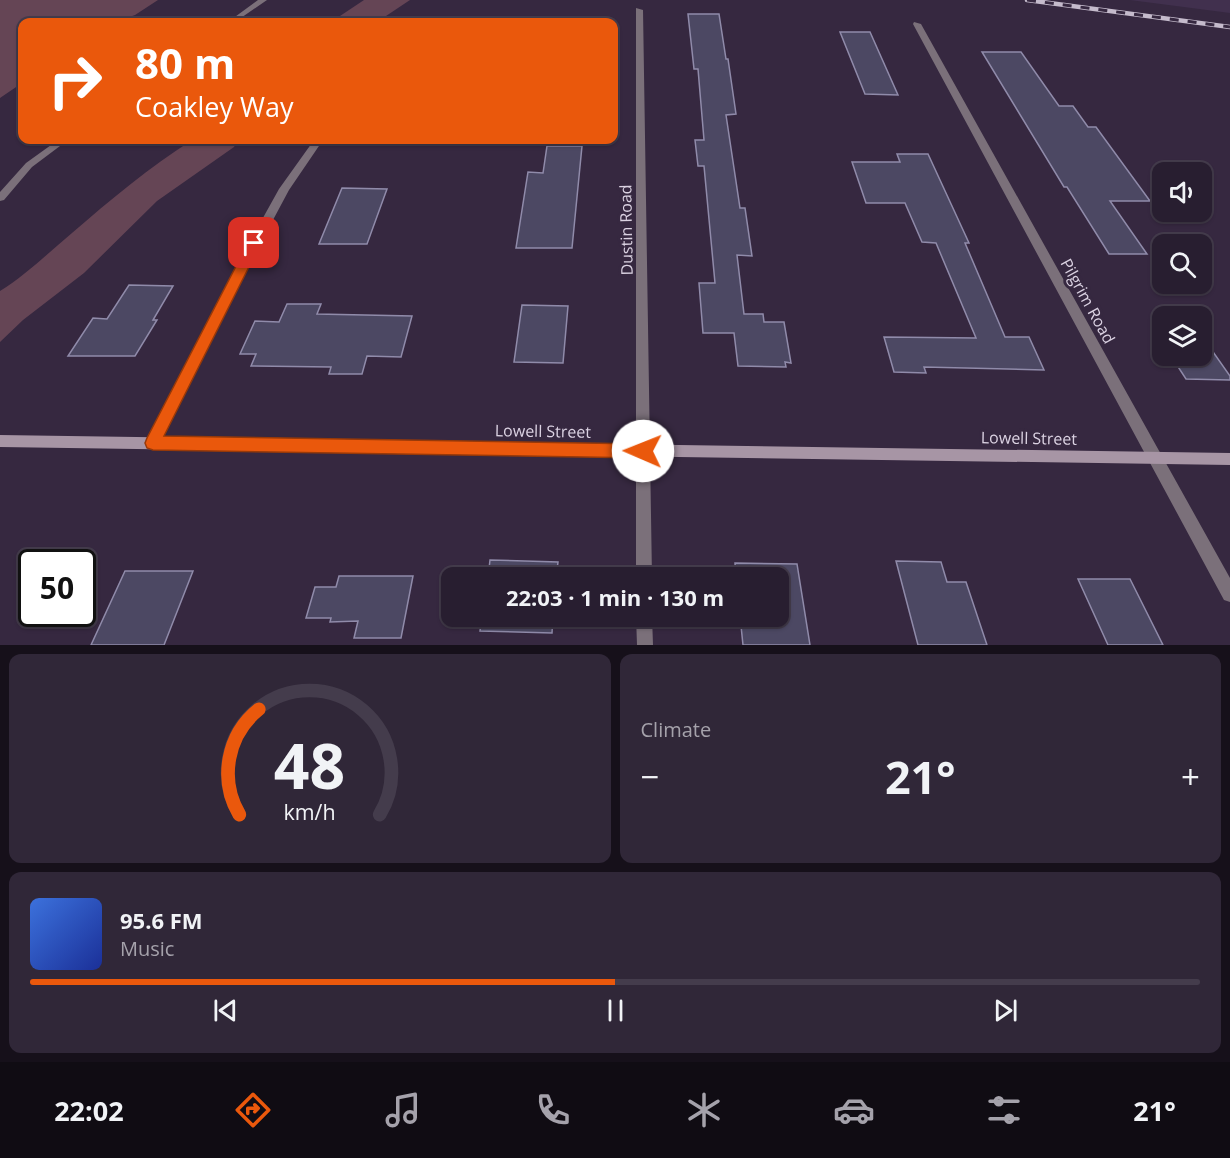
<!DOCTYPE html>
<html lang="en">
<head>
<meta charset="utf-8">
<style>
  :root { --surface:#281e30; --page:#302738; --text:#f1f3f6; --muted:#a5a2ab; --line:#443c4c; --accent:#ea580c }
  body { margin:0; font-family:"Open Sans",sans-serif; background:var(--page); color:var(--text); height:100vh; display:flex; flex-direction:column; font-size:22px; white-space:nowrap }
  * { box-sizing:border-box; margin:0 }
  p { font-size:20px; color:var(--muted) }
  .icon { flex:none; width:33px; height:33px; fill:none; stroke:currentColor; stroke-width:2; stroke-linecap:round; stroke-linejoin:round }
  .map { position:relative; height:645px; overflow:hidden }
  .side { display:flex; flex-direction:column; gap:9px; padding:9px; background:#16101a; flex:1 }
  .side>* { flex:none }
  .hud { position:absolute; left:18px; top:18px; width:600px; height:126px; border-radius:12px; box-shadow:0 2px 4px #0004,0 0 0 2px var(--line); background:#ea580c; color:#fff; overflow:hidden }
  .controls { position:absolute; left:1152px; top:162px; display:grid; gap:12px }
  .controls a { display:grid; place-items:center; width:60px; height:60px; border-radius:12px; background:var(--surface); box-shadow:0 2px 4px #0004,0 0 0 2px var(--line); font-size:30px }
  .speed { position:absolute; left:18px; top:549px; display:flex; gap:12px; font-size:30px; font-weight:700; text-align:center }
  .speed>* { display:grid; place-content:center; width:78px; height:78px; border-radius:50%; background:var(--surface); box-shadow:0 2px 4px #0004,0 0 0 2px var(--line); line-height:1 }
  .speed .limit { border:3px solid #111; border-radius:9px; background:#fff; color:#111 }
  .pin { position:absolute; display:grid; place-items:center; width:51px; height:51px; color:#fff; margin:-26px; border-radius:12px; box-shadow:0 3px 9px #0006 }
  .me { position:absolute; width:66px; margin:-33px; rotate:271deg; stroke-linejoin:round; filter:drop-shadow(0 0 4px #0008) }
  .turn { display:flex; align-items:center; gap:21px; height:126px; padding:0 18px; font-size:27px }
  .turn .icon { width:78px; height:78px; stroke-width:2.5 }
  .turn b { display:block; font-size:42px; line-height:51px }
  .big { font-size:45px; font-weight:700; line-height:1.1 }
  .side .widget { flex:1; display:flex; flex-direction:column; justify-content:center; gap:9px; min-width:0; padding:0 21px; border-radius:12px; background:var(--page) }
  .side .dial { align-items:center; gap:0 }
  .dial svg { height:156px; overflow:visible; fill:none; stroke:var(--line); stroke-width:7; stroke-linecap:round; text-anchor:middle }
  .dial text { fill:var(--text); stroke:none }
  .song { display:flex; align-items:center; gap:18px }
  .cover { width:72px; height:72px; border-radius:9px; background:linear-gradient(135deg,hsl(220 70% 55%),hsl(230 70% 35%)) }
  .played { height:6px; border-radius:3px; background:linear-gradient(90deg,var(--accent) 50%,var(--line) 50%) }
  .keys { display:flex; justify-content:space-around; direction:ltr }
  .heat { display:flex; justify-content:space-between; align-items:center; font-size:33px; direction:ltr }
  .side .tiles { flex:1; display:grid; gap:9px; grid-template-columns:1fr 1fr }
  .widget:last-child { grid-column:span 2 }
  .trip { position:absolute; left:441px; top:567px; width:348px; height:60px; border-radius:12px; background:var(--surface); box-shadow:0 2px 4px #0004,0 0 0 2px var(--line); font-weight:700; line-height:60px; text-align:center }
  .dock { display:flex; height:96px; justify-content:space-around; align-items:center; background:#100c13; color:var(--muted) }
  .dock .icon { width:42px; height:42px }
  .dock .selected { color:var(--accent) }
  .dock b { font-size:27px; color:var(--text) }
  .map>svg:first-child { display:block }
</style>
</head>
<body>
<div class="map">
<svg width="1230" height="645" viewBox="0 0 1230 645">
  <rect width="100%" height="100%" fill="#362840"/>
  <path fill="#41304e" d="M1130,0H1230V13Z"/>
  <path fill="#654555" d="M0,0H158L135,15L116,22H22V83L0,98Z
    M364,0H410L377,22H331Z
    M192,140H237V142L234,147L157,201L84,273L23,320L0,342V291C26,275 48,253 72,233C110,200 150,167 192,140Z"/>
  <path fill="#4c4863" stroke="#908baa" stroke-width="1.5" d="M688,14H719L726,59H728L736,114L726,115L740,208H745L752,256L737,255L744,314H763L764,322H784L791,363L785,362L786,367L738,366L734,333H703L699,283H715L704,166H698L695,140H704L698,69H694Z
    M840,32H870L898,95L865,94Z
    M982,52H1021L1059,106H1073L1088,127H1096L1150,201H1110L1147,254H1109L1067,187H1064Z
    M547,146H582L572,248H516L528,172L543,173Z
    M897,154H928L969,243H965L1005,337H1029L1044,370L924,367L926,373L894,372L884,337L976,338L936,243L922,242L905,203H866L852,162H900Z
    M342,188L387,189L367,244H319Z
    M129,285L173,286L153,320H157L135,356H68L93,318L107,319Z
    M287,304H321L317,314L412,316L401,357L367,356L362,374H329L331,367L251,366L256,354H240L255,321L279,322Z
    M522,305L568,306L563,363L514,362Z
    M1202,339H1204L1230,376V380L1186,379L1171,356H1202Z
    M490,560L558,562L556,578H488Z
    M896,561L941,562L947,582H966L987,645H918Z
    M735,563L797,564L810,645H743L740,616H778V578H736Z
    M125,571H193L164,645H91Z
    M339,576H413L401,638H354L358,621L330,622L331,618H306L315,587H336Z
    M1078,579H1130L1163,645H1108Z
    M482,616H553L552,633L480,631Z"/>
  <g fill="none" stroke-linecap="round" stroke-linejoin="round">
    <path fill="#7b707a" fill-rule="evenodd" d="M258,0H267L235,22H228Z
      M636,8L643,10L652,578H636Z
      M914,22L921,24L1230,578V602L1224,600L913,24Z
      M58,140H68L32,167L4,200L0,201V192L26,163Z
      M314,140H323L289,190L251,261L158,447L153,449L148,447L146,443L148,439L239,261L279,189Z
      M636,616H652L653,645H637Z"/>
    <path fill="#a795a5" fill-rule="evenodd" d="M0,435L1230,453V465L0,447Z"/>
    <defs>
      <path id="rail" d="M1027,0L1230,27"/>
    </defs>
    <use href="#rail" stroke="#c5bbcc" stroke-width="4.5"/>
    <use href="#rail" stroke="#362840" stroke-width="3" stroke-dasharray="9" stroke-linecap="butt"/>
  </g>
  <path fill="#ea580c" stroke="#983908" stroke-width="1.5" d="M254,238L261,243L164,436L643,444L648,446L651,451L648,456L643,458L153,450L147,448L145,443L147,438L248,243Z"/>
  <g text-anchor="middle" stroke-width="6" stroke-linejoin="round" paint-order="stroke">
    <g font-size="16" fill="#dbd2e2" stroke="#362840">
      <text transform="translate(626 230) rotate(-91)" y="6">Dustin Road</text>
      <text transform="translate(1088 301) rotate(61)" y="6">Pilgrim Road</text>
      <text transform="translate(543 431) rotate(1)" y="6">Lowell Street</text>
      <text transform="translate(1029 438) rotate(1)" y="6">Lowell Street</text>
    </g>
  </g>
</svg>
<div class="controls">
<a><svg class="icon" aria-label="sound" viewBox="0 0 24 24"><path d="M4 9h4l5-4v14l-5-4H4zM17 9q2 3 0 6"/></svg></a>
<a><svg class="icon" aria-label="search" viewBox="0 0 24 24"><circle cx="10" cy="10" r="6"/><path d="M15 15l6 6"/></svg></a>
<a><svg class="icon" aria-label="layers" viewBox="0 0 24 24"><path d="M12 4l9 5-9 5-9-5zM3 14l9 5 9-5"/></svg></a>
</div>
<div class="speed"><div class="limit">50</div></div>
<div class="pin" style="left:254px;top:243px;background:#d93025"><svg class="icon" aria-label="arrive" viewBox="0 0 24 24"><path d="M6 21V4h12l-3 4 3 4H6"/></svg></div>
<svg class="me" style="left:643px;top:451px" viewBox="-20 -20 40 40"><circle r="19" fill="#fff"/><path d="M0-13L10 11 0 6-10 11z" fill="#ea580c"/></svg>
<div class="trip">22:03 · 1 min · 130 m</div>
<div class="hud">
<div class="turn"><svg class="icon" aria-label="right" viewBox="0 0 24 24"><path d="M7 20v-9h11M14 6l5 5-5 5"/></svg><div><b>80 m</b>Coakley Way</div></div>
</div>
</div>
<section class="side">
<div class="tiles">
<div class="widget dial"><svg viewBox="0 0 100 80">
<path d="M14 69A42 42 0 1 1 86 69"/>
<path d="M14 69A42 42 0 0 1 24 15" stroke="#ea580c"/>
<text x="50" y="56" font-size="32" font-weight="700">48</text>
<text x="50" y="72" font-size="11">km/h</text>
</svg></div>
<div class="widget"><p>Climate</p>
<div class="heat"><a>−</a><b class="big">21°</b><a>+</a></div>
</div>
<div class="widget">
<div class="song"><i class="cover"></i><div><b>95.6 FM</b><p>Music</p></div></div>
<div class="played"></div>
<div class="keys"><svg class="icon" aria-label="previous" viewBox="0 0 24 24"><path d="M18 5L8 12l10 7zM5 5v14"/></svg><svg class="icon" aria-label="pause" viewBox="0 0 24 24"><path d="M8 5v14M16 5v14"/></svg><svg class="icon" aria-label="next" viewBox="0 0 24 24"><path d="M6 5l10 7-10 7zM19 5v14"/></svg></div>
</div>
</div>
</section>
<nav class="dock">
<b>22:02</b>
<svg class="icon selected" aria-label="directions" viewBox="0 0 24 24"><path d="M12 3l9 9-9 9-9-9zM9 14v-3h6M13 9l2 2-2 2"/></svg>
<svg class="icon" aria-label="music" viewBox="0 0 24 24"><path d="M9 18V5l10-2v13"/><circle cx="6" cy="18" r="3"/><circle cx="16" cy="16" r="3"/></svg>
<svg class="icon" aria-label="phone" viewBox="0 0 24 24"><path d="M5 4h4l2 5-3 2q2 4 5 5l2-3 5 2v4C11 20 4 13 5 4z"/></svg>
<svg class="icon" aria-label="climate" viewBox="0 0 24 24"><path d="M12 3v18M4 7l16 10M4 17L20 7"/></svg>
<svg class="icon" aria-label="car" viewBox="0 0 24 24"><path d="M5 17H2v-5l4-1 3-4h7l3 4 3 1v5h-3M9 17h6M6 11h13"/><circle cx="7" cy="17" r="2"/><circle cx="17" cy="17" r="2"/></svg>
<svg class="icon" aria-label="filters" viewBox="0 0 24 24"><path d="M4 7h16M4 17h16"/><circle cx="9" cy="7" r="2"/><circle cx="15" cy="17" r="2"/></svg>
<b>21°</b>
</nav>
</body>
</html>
